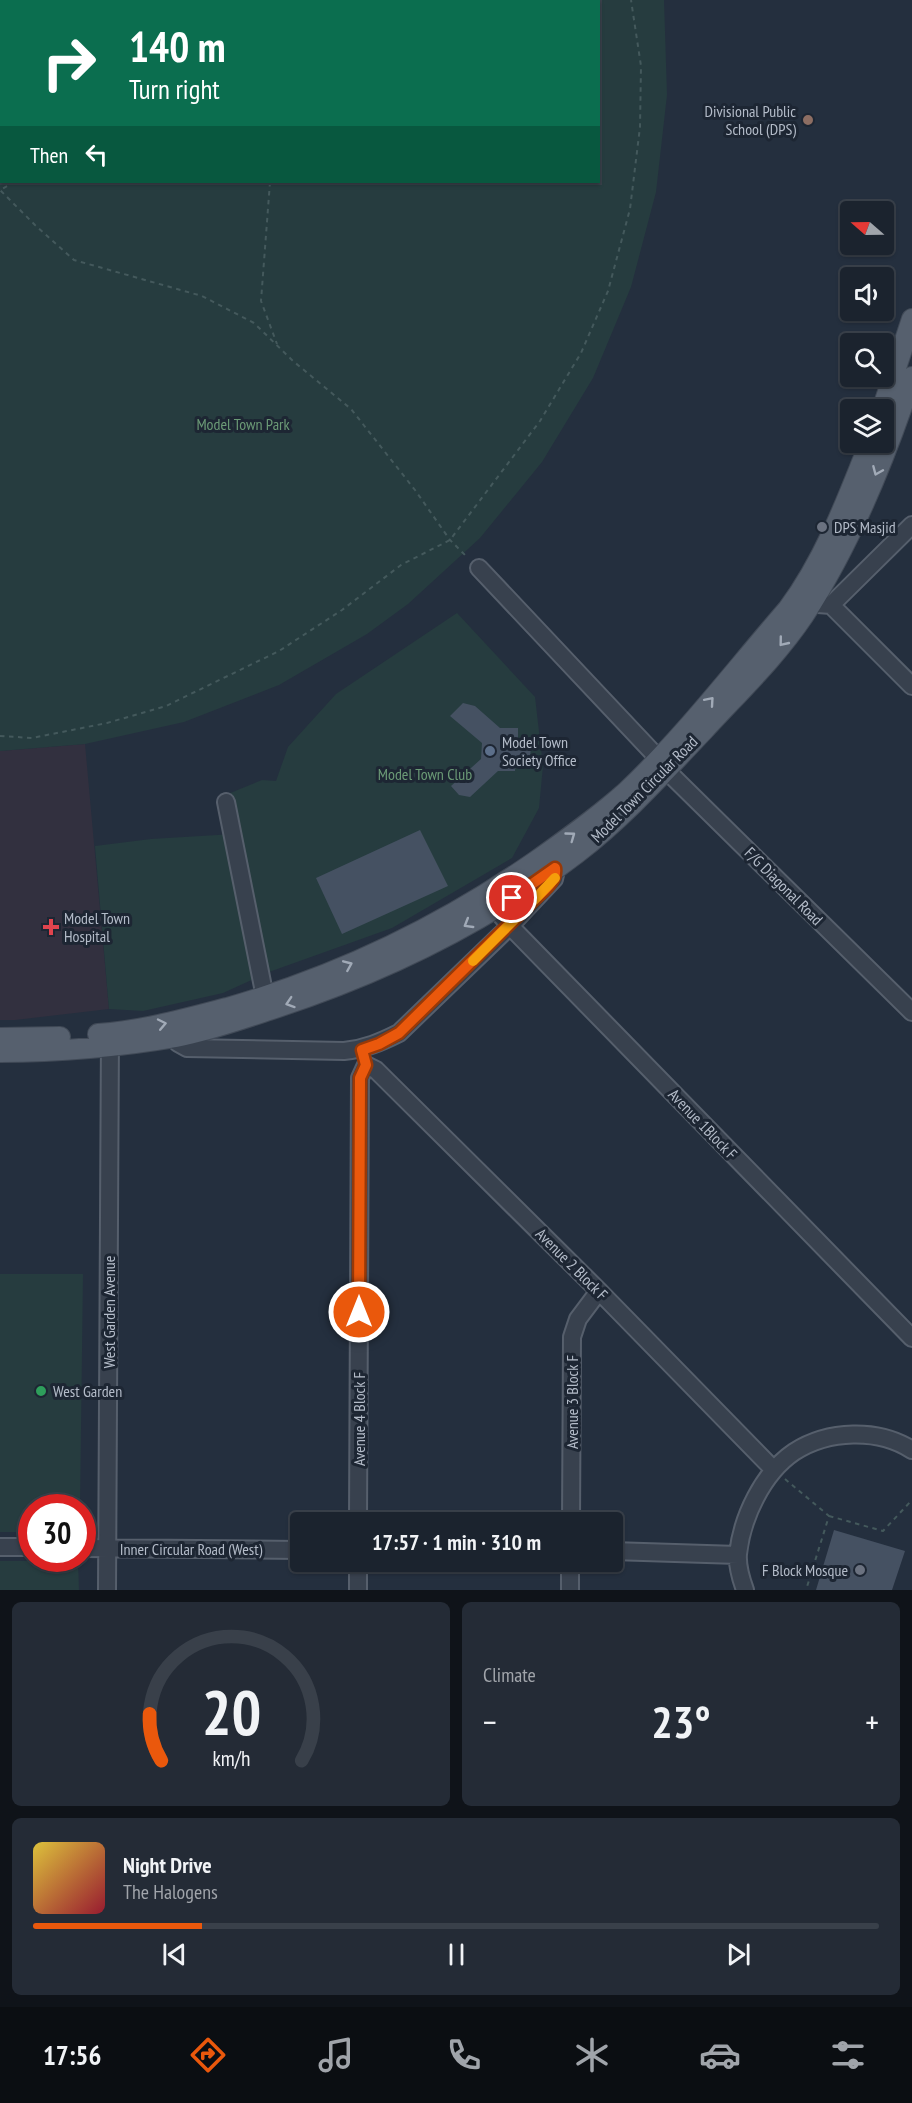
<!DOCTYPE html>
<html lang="en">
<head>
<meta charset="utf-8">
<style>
  :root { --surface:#1b232e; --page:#242b36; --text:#f1f3f6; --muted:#a0a4aa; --line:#39404a; --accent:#ea580c }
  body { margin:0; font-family:"PT Sans Narrow",sans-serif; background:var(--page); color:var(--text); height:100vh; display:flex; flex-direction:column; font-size:22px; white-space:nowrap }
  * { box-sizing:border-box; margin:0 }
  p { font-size:20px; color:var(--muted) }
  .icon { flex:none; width:33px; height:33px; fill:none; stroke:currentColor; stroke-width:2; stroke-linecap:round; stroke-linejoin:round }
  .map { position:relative; height:1590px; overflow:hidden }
  .details { display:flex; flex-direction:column; gap:12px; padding:12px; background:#0f1319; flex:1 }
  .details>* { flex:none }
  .banner { position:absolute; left:0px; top:0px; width:600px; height:183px; box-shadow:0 2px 4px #0004,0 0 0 2px var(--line); background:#0b6e4f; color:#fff; overflow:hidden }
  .needle { width:39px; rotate:290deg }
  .tools { position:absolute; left:840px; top:201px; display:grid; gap:12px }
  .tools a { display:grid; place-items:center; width:54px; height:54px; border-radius:6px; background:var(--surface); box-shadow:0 2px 4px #0004,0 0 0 2px var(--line); font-size:30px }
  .speed { position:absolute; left:18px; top:1494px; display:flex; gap:12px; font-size:30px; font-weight:700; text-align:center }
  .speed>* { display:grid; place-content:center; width:78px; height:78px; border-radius:50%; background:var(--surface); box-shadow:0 2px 4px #0004,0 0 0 2px var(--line); line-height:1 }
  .speed .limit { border:9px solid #d22; background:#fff; color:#111 }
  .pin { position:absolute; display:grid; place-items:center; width:51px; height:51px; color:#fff; margin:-26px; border:3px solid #fff; border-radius:50%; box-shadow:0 2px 6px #0007 }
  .me { position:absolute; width:66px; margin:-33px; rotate:0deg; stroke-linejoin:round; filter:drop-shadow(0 0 4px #0008) }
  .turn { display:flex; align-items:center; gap:21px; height:126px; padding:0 30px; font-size:27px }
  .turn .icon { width:78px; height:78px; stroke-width:2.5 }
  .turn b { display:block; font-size:42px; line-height:51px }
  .then { display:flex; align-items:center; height:57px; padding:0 30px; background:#0003; gap:12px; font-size:22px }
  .big { font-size:45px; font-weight:700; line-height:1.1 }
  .details .widget { flex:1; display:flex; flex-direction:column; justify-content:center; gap:9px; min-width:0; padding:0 21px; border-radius:9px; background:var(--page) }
  .details .dial { align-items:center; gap:0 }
  .dial svg { height:156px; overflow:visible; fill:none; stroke:var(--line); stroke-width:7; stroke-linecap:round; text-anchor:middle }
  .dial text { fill:var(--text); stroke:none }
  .song { display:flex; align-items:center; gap:18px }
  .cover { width:72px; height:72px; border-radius:9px; background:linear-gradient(135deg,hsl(50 70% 55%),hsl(350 70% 35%)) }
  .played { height:6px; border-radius:3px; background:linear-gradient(90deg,var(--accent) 20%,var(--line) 20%) }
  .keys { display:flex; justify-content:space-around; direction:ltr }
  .heat { display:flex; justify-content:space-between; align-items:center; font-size:33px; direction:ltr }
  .details .tiles { flex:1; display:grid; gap:12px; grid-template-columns:1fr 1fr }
  .widget:last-child { grid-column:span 2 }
  .trip { position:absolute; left:290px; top:1512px; width:333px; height:60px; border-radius:6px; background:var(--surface); box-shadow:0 2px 4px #0004,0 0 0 2px var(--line); font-weight:700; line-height:60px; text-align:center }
  .dock { display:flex; height:96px; justify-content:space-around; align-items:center; background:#0b0e12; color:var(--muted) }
  .dock .icon { width:42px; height:42px }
  .dock .current { color:var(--accent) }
  .dock b { font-size:27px; color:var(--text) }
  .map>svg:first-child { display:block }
</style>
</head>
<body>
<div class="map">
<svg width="912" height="1590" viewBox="0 0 912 1590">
  <rect width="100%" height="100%" fill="#242f3e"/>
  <path fill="#32303f" d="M85,744L109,1009L15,1020H0V751Z"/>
  <path fill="#263c3f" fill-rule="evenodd" d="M0,0H664L667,95L656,192L631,287L593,378L542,462L480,538L408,604L367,634L279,685L184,722L85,744L0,751ZM2,2H598V182H2Z
    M457,613L535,697L543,766L539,808L512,858L392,928L269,972L223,993L143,1011L109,1009L95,846L151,839L234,834L218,798L262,780L276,781L288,747L336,694Z
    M0,1274H83L80,1507L32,1508L31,1532H0Z
    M0,1561H78L79,1590H0Z"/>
  <path fill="#455162" d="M463,703L475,706L500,728H518V741L531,742L530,760H516L515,771H498L470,797L459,795L451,786L481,759L482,743L450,716Z
    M420,830L448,886L342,934L316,878Z
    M834,1530L905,1551L892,1590H816Z"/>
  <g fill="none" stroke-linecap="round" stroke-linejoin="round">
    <defs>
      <path id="minor" d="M479,568L658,758L666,770L912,1012
        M803,594L818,604L831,605L912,686
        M831,605L912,525
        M226,802L265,997
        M495,908L510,926L912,1338
        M178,1036V1043L187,1048L344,1051C365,1049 381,1042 399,1033L510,926L554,879L556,870
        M366,1065L376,1070L599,1291L774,1470
        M358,1522L360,1078L366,1065
        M571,1522L572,1337L578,1319L599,1291
        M0,1547H32
        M82,1548L300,1550
        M612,1551L738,1555
        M107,1590L110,1034
        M358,1590V1562
        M570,1590V1562
        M745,1590C741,1579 737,1566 738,1554C742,1517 763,1473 794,1452C828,1430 878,1428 912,1450"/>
      <path id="major" d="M882,410L912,319
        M98,1034C142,1031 185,1019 227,1008C339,976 441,927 536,861C567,839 598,817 626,792C685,736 735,670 788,609C825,559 847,500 870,442
        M0,1038L60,1037
        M0,1052C59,1052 118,1047 176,1037C207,1031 239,1020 269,1010C381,974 483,925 577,853C624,817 663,773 704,730C738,693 776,657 804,615C851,543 885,459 912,377"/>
    </defs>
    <use href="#minor" stroke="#565f6c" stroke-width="20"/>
    <use href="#major" stroke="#414a57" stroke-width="22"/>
    <path stroke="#44595c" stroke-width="2" stroke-dasharray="4.5 4.5" stroke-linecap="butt" d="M123,0L124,2
      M263,0V2
      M257,2L260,0
      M15,182L0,190L35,225L74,260L202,296L254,323L293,361L351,409L415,490L450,540L468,558
      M270,182L261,301L277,344
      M0,736L32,738L107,723L166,706L279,651L342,610L401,565L450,540L540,421L581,353L608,291L630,209L640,127L641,66L631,0
      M785,1479L829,1516L806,1590
      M829,1516L883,1531L912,1500"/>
    <use href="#minor" stroke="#38414e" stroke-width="16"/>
    <use href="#major" stroke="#56606e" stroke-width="20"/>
  </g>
  <defs><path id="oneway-chevron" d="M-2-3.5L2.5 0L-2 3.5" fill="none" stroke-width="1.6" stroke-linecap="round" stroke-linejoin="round" transform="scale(1.5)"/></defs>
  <g stroke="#a1aab7">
    <use href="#oneway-chevron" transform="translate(877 471) rotate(113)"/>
    <use href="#oneway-chevron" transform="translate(783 642) rotate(129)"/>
    <use href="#oneway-chevron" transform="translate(710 701) rotate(-49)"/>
    <use href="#oneway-chevron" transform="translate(571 836) rotate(-36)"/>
    <use href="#oneway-chevron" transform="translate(468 924) rotate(149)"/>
    <use href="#oneway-chevron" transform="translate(348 965) rotate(-23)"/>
    <use href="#oneway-chevron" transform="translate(290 1003) rotate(162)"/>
    <use href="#oneway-chevron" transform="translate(162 1024) rotate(-12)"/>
  </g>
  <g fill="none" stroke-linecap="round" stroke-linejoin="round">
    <defs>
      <path id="route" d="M359,1312L360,1078L366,1065L362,1050L379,1044L399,1033L536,898C544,890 557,881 555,868L512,898"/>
    </defs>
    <use href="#route" stroke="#983908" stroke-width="15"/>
    <use href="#route" stroke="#ea580c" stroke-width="10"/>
    <path stroke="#f59e0b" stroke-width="10" d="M473,961L536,898L555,878"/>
  </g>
  <circle fill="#8d6e63" stroke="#1d2633" stroke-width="2" cx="808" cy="120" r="6"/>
  <g fill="#6b7280" stroke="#1d2633" stroke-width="2">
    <circle cx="822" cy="527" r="6"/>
    <circle cx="860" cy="1570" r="6"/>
  </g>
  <circle fill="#5c6f8a" stroke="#1d2633" stroke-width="2" cx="490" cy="751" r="6"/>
  <path fill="#e0444e" stroke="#1d2633" stroke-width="2" d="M48 918h6v6h6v6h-6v6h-6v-6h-6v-6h6z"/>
  <circle fill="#2e9e5b" stroke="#1d2633" stroke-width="2" cx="41" cy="1391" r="6"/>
  <g text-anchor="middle" stroke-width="6" stroke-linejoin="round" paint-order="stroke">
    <g font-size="16" fill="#b4bcc9" stroke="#1d2633" text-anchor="start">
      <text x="796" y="117" text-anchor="end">Divisional Public<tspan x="796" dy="18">School (DPS)</tspan></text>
      <text x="834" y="533">DPS Masjid</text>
      <text x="502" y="748">Model Town<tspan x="502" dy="18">Society Office</tspan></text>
      <text x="64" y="924">Model Town<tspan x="64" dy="18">Hospital</tspan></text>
      <text x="53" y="1397">West Garden</text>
      <text x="848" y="1576" text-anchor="end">F Block Mosque</text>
    </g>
    <g font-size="16" fill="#6b9a76" stroke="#1d2633">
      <text x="243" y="430">Model Town Park</text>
      <text x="425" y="780">Model Town Club</text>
    </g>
    <g font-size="16" fill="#b4bcc9" stroke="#1d2633">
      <text transform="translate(644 789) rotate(-45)" y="6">Model Town Circular Road</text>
      <text transform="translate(784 886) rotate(45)" y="6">F/G Diagonal Road</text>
      <text transform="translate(703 1124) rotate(46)" y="6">Avenue 1Block F</text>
      <text transform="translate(572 1264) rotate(45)" y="6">Avenue 2 Block F</text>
      <text transform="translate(109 1312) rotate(-90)" y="6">West Garden Avenue</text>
      <text transform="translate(572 1402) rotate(-90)" y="6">Avenue 3 Block F</text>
      <text transform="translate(359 1419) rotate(-90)" y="6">Avenue 4 Block F</text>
      <text x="191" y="1555">Inner Circular Road (West)</text>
    </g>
  </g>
</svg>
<div class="tools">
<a><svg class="needle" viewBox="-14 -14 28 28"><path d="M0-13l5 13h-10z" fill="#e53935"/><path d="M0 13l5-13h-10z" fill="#a0a4aa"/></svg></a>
<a><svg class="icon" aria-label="sound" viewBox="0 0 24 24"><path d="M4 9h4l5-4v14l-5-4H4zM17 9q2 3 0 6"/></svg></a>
<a><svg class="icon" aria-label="search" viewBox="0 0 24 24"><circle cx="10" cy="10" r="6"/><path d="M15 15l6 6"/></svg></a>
<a><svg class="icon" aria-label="layers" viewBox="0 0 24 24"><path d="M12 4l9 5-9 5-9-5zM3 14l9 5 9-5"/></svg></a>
</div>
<div class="speed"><div class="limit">30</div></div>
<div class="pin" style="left:512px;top:898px;background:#d93025"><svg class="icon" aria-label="arrive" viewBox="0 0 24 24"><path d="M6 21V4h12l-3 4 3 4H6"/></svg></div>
<svg class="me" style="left:359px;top:1312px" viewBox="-20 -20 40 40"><circle r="17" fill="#ea580c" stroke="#fff" stroke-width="3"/><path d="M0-11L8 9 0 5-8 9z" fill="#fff"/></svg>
<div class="trip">17:57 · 1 min · 310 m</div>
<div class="banner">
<div class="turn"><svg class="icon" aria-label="right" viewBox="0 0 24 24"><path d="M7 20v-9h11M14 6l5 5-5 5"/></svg><div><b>140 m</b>Turn right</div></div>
<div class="then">Then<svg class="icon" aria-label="left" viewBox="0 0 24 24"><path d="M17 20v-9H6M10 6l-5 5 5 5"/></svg></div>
</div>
</div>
<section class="details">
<div class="tiles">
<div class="widget dial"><svg viewBox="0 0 100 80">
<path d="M14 69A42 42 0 1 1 86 69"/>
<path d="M14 69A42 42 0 0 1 8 45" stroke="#ea580c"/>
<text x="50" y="56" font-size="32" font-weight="700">20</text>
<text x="50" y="72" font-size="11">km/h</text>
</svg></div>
<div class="widget"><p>Climate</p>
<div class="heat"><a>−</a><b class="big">23°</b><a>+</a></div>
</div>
<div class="widget">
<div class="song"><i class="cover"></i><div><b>Night Drive</b><p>The Halogens</p></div></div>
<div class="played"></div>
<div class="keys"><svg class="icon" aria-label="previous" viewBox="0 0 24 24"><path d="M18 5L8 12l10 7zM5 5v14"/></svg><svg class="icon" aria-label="pause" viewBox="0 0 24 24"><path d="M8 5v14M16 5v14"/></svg><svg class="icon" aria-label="next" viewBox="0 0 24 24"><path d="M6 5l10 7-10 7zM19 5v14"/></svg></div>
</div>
</div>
</section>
<nav class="dock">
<b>17:56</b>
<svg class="icon current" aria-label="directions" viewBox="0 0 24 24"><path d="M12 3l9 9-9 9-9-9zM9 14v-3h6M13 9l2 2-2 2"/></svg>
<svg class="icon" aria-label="music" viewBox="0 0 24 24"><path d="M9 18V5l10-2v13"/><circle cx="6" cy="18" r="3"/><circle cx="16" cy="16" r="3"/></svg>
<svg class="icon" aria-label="phone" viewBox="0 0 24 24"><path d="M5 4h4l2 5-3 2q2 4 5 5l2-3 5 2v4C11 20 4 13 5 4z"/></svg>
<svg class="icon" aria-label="climate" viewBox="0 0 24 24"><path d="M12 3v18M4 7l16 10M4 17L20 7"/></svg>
<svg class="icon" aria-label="car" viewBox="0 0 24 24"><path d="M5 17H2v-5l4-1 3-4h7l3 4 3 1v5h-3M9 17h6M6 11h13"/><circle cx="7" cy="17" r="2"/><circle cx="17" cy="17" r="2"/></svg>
<svg class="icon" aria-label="filters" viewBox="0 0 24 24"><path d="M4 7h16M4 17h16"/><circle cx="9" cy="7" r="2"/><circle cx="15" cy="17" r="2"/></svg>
</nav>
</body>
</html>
